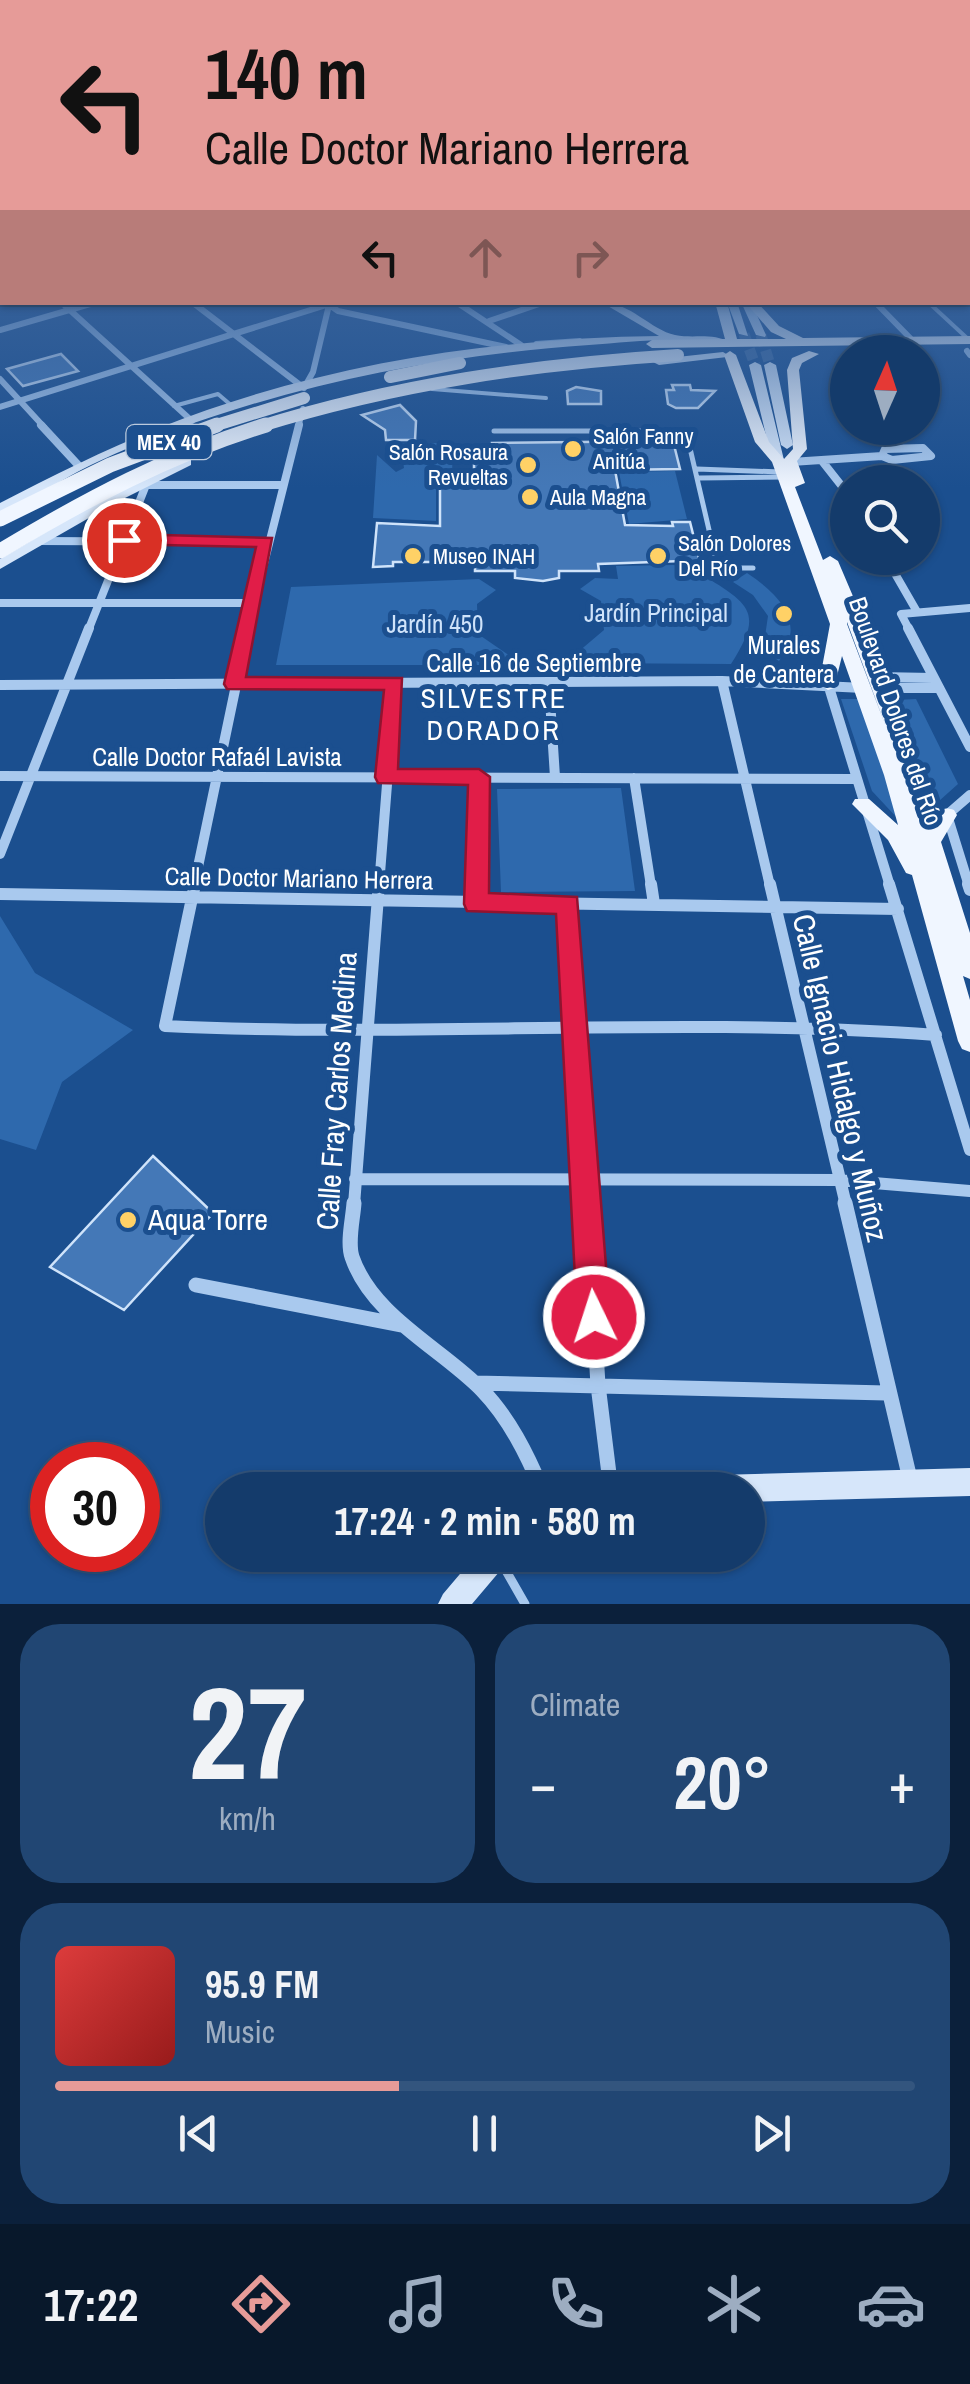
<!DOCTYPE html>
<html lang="en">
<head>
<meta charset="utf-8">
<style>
  :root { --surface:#143b6b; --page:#214673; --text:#f1f3f6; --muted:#9dadc1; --line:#33557e; --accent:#e69b98 }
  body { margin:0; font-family:"Archivo Narrow",sans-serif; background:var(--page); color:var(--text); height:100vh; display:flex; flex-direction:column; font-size:38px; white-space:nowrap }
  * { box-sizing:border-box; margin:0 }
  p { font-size:32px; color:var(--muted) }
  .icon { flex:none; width:55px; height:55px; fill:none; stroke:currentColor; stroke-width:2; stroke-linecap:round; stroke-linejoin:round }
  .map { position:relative; height:1604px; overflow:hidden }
  .details { display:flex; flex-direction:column; gap:20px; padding:20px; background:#0b203b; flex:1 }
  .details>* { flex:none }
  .hud { position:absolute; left:0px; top:0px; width:970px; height:305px; box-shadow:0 2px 8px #0004,0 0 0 2px var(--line); background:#e69b98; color:#111; overflow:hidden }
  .needle { width:65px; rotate:3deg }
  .controls { position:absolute; left:830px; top:335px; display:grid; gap:20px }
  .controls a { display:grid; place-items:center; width:110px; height:110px; border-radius:50%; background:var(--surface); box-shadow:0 2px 8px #0004,0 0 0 2px var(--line); font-size:50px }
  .speed { position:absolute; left:30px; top:1442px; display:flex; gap:20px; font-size:50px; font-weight:700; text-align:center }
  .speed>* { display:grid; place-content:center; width:130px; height:130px; border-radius:50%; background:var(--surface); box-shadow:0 2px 8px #0004,0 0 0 2px var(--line); line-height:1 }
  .speed .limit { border:15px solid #d22; background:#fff; color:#111 }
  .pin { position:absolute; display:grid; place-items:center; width:85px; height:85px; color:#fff; margin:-42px; border:5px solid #fff; border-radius:50%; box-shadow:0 2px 10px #0007 }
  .me { position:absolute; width:110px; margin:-55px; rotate:356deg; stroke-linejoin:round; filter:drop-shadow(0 0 8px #0008) }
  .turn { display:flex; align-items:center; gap:35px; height:210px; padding:0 40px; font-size:45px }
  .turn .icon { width:130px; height:130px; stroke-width:2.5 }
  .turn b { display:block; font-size:70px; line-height:85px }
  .lanes { display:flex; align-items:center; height:95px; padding:0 40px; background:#0003; justify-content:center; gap:50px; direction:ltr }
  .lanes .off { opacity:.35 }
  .big { font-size:75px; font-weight:800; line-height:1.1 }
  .details .card { flex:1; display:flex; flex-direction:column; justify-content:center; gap:15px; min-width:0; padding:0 35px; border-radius:40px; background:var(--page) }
  .details .dial { align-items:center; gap:0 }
  .dial b { font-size:130px; line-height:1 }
  .song { display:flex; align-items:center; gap:30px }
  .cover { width:120px; height:120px; border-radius:15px; background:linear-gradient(135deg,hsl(0 70% 55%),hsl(0 70% 35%)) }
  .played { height:10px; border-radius:5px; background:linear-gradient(90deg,var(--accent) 40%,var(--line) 40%) }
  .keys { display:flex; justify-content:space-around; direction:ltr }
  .heat { display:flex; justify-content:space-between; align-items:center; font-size:55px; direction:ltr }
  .details .tiles { flex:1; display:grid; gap:20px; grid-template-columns:1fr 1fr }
  .card:last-child { grid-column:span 2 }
  .trip { position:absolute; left:205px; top:1472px; width:560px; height:100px; border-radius:50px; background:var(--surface); box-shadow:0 2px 8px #0004,0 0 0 2px var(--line); font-weight:800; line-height:100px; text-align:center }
  .tab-bar { display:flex; height:160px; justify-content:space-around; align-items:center; background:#08182b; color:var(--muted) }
  .tab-bar .icon { width:70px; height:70px }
  .tab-bar .on { color:var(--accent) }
  .tab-bar b { font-size:45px; color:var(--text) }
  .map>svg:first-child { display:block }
</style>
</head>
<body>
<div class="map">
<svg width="970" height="1604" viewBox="0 0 970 1604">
  <rect width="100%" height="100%" fill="#1b4f8f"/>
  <path fill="#2e69ad" d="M390,443H453L452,474L436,475V521L373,518L377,455L396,472L404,468L403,460L408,458Z
    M675,471L687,519L629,524L619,472Z
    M673,565L702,568L704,576C752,605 763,614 731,664L580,663L578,652L604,630L601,601L580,589L595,578L618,579L616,566Z
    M747,573C780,595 807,623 779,661L763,650L768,616L753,595L733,582Z
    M479,579L496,590L477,604L478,634L510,656V665H276L291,587Z
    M841,699H860L899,820L872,791Z
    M916,699L958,784L929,810L896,700Z
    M621,788L635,891L501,892L497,789Z
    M0,916L35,973L133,1030L62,1082L36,1150L0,1139Z"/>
  <path fill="#4478b7" stroke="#cfe3fa" stroke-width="2.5" d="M61,354L78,371L23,386L7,369Z
    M672,385H690L691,390L715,391L698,408H676L668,404L666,390H674Z
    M576,387L601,391V404H568L567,391Z
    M400,405L416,421L415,440H386L385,430L362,415Z
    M673,441L680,469L615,470L625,525L673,526L672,522H690L701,566H683L682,561L598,564L599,571H559V578L543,581L515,578V571H475V562H393V566L373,567L377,523L440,526V479H474V454H493L492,443Z
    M153,1156L213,1213L124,1310L50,1267Z"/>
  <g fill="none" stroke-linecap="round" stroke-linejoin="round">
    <path stroke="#3d69a0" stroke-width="11" stroke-dasharray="11 5" stroke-linecap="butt" d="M744,334L755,365
      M761,335L770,365"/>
    <path stroke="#a9c9ee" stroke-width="4" d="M928,302L968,339
      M536,343L580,340
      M432,389L546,398
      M174,406L218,394L232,406"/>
    <path stroke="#a9c9ee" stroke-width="5" d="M494,431H686L716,560L729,568H753
      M697,469L781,472
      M699,478L783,477"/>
    <path stroke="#a9c9ee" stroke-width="9" d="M497,1555L525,1604"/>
    <path stroke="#a9c9ee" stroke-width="6" d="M61,302L192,421
      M192,302L304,388
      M456,302L521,345
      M875,302L913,341
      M328,304L338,311L506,347
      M489,321L545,302
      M0,330L97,302
      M967,351L970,355
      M0,379L44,427
      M304,388L313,372L329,305
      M0,407L336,302
      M298,427L303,409"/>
    <path stroke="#a9c9ee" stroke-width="8" d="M41,425L79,466
      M923,448L931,456L892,460L882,456L885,449Z
      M822,461L848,494
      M791,462L882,456
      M140,485H281
      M37,541L266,542
      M886,558L916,610
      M0,603H253
      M88,631L146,485
      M247,631L299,425
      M910,631L901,614L970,608"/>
    <path stroke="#a9c9ee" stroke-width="10" d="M908,628L970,747
      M877,677L933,678
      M722,681L770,886
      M549,684L555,777
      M828,684L890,886
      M0,685L722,681L863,688
      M880,688H939
      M0,776L853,779
      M634,778L651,886
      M0,854L89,628
      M194,886L248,628
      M379,886L395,683
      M476,886L479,777
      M969,886L947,815L970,795"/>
    <path stroke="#a9c9ee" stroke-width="12" d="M195,884L165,1026C422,1038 679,1016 936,1035
      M651,884L654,904
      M770,884L846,1205
      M889,884L970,1150
      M968,884L970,890
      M0,894L898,909
      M476,904V884
      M568,904L587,1205
      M355,1179L838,1180L970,1191
      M354,1205L379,884"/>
    <path stroke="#a9c9ee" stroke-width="15" d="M354,1203C353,1219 347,1242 352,1257C372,1316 441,1348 482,1390C509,1418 527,1454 542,1490
      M587,1203L598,1385L611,1490
      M845,1203L910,1479
      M196,1285L401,1325
      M475,1383L886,1393"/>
    <path fill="#d6e6fa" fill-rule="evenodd" d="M601,302C630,302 651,330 675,335C695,339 712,332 731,343L726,346C684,335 633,342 589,345C447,355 307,381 172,431C142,442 110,455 81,470C55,484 28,502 0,512V503C52,476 104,450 159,428C316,365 491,338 659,336Z
      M727,302H737L748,336L739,334Z
      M741,302H751L766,335L765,337L756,335Z
      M723,352L728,355L727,357L659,365L653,362L659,359Z
      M755,362L761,365L784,460L778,464L772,460L749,365Z
      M770,362L776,365L793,445L787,449L781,445L764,365Z
      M187,458L191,459V465L115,503L0,569V559L105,497Z
      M970,1468V1496L748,1502V1490H667L671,1480L681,1476Z
      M476,1555H509L505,1565L472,1604H438L443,1594Z"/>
    <path fill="#f0f6ff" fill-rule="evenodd" d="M715,302H727L737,339H786L771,332L745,302H757L779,326L803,338L970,336V344L652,348L646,344L652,340L725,339Z
      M809,351L819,354L802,363L799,370L807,449L797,461L805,483L795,487L823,560L830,556L838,561L892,688L934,819C940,810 943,806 954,810L957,815L941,842L970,933V979L963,976L970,1000V1052L962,1049L958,1041L912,875L906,873L888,840L852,804L855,799H869L898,825L884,775L842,656L834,688L828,690L819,684L830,624L772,462L755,442L724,355L730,351L736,355L769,442L784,459L793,449L787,370L792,358ZM847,622L886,727L847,624Z"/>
    <path stroke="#f0f6ff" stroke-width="12" d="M390,377L460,363
      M210,427L304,398
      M258,427C396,384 534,364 678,355"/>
    <path stroke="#f0f6ff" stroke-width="15" d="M0,519L110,465L217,425
      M0,551C85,500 171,454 266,425"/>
  </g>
  <linearGradient id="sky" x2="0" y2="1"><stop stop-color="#0f2b4f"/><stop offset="0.54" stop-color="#39639b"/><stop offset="1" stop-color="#39639b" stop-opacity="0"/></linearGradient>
  <rect width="970" height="488" fill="url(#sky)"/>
  <path fill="#e11d48" stroke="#92132f" stroke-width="2.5" d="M124,534L272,538L246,677L402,678L398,769H479L490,777L489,893L577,897L610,1317L605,1329L594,1333L582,1329L577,1317L556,914L467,911L464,904L468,785L378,783L375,777L384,690L227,689L224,684L256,547L117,544V536Z"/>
  <g fill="#ffd166" stroke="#1b4f8f" stroke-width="4">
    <circle cx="573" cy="449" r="10"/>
    <circle cx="528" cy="465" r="10"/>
    <circle cx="530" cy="497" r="10"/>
    <circle cx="413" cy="556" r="10"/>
    <circle cx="658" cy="556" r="10"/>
    <circle cx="784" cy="614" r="10"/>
    <circle cx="128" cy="1220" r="10"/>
  </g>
  <g text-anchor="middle" stroke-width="10" stroke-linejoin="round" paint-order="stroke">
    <g font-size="22" fill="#fff" stroke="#1b4f8f" text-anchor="start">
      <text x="593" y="444">Salón Fanny<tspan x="593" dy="25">Anitúa</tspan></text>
      <text x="508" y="460" text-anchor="end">Salón Rosaura<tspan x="508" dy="25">Revueltas</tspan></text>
      <text x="550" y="505">Aula Magna</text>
      <text x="678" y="551">Salón Dolores<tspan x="678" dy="25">Del Río</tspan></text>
      <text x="433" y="564">Museo INAH</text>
    </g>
    <rect fill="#1b4f8f" stroke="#bbcadd" stroke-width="2.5" x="126.5" y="425" width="85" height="34" rx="8"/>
    <g font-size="22" font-weight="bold" fill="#fff">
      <text x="169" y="450">MEX 40</text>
    </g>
    <g font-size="25" fill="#cfe3fa" stroke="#1b4f8f">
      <text x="656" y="622">Jardín Principal</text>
      <text x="435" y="633">Jardín 450</text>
    </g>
    <g font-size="25" fill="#fff" stroke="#1b4f8f">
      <text x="784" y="654">Murales<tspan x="784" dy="29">de Cantera</tspan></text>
    </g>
    <g font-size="25" fill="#fff" stroke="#1b4f8f">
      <text x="534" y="672">Calle 16 de Septiembre</text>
      <text transform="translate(896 711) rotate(71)" y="9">Boulevard Dolores del Río</text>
      <text x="217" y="766">Calle Doctor Rafaél Lavista</text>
      <text transform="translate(299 878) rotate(1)" y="9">Calle Doctor Mariano Herrera</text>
    </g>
    <g font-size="28" letter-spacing="2.5" fill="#fff" stroke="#1b4f8f">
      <text x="494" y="708">SILVESTRE<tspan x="494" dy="32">DORADOR</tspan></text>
    </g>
    <g font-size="30" fill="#fff" stroke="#1b4f8f">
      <text transform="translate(840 1078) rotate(77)" y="10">Calle Ignacio Hidalgo y Muñoz</text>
      <text transform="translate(337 1091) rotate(-86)" y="10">Calle Fray Carlos Medina</text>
    </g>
    <g font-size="30" fill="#fff" stroke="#1b4f8f" text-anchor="start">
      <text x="148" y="1230">Aqua Torre</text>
    </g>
  </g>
</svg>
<div class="controls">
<a><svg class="needle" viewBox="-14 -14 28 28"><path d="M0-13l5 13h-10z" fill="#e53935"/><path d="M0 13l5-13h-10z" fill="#9dadc1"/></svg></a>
<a><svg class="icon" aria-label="search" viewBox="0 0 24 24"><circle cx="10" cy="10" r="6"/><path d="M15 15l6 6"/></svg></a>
</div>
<div class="speed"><div class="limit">30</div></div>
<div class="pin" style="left:124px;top:540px;background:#d93025"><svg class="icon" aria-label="arrive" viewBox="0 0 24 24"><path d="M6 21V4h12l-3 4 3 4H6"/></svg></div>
<svg class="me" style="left:594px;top:1317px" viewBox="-20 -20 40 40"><circle r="17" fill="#e11d48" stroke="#fff" stroke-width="3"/><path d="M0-11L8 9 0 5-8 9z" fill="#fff"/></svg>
<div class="trip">17:24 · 2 min · 580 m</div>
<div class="hud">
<div class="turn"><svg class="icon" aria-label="left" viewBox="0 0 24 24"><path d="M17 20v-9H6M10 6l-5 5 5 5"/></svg><div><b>140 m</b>Calle Doctor Mariano Herrera</div></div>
<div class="lanes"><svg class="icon" aria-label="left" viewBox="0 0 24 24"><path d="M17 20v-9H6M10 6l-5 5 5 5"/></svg><svg class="icon off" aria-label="ahead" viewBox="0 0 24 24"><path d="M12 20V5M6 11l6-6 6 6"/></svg><svg class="icon off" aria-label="right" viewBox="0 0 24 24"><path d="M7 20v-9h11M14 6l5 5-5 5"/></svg></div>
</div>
</div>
<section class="details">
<div class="tiles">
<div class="card dial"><b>27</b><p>km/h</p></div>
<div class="card"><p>Climate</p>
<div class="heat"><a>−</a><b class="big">20°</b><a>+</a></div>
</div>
<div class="card">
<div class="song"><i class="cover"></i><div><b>95.9 FM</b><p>Music</p></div></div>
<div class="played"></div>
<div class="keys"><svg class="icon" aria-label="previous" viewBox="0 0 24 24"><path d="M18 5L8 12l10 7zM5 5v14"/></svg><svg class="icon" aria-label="pause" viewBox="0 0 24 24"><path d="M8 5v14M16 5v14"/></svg><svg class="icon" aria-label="next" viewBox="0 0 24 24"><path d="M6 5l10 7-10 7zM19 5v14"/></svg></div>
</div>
</div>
</section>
<nav class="tab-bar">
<b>17:22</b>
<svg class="icon on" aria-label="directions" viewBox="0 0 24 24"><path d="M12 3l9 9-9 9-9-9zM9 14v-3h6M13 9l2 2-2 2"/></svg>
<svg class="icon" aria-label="music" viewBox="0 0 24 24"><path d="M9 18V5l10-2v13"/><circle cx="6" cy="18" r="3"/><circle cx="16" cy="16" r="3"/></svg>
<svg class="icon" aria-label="phone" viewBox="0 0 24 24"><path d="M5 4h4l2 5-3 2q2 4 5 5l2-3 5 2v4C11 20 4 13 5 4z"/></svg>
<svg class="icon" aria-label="climate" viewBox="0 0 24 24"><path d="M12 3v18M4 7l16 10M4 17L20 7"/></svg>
<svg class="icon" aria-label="car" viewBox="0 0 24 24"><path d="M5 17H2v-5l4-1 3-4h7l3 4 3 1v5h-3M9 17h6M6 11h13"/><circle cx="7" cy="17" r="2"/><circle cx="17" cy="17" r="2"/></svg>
</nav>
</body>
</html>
